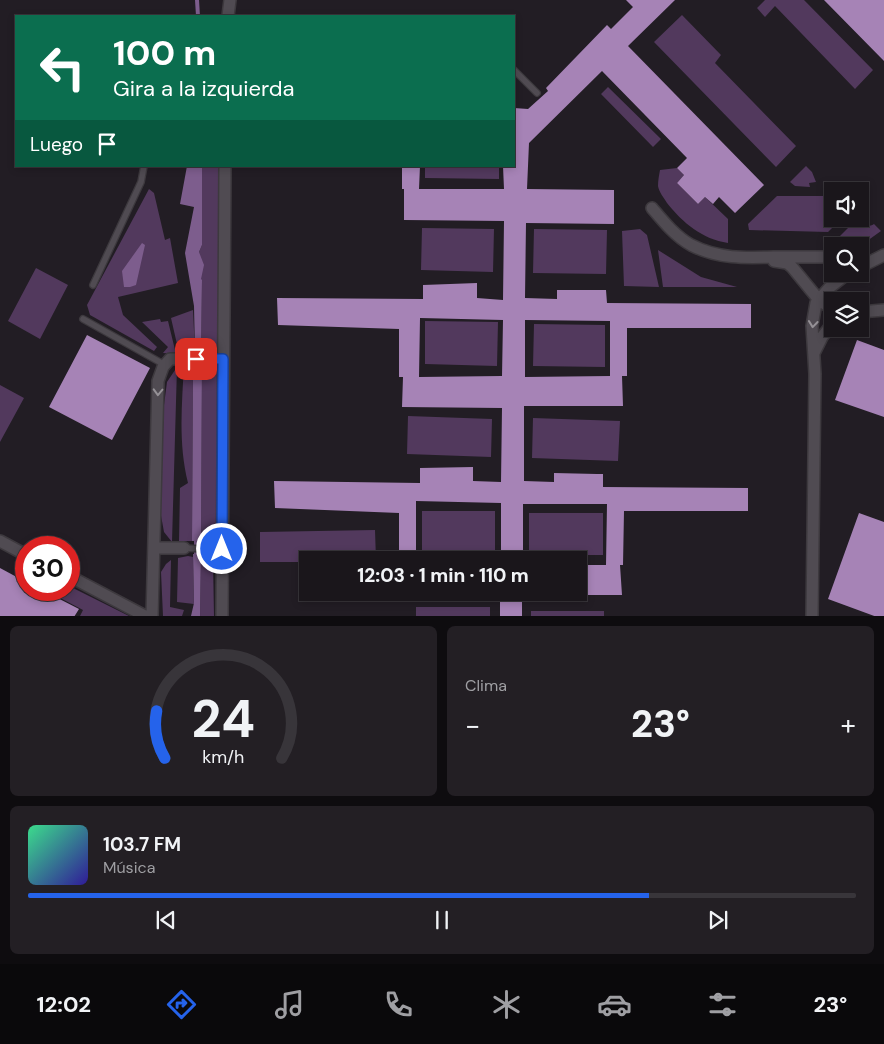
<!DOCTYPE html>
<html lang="es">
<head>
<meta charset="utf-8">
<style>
  :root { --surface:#1a161b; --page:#231f24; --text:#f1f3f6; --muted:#9f9fa3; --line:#38353a; --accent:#2563eb }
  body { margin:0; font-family:"DM Sans",sans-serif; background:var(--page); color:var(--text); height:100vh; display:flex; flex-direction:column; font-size:19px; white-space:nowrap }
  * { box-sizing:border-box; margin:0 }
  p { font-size:16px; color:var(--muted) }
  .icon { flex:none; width:28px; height:28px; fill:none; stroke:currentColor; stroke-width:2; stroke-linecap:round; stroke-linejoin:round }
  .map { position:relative; height:616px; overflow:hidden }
  .panel { display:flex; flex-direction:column; gap:10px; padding:10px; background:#0e0c0f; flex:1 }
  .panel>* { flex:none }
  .hud { position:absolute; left:15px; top:15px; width:500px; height:152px; border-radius:0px; box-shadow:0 2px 8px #0003,0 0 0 1px var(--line); background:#0b6e4f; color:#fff; overflow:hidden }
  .buttons { position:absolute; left:824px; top:182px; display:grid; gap:10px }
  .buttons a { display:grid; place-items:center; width:45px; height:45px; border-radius:0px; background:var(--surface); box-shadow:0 2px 8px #0003,0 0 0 1px var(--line); font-size:25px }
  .speed { position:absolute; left:15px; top:536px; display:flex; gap:10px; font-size:25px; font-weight:700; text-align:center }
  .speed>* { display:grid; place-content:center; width:65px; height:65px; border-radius:50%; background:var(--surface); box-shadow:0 2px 8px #0003,0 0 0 1px var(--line); line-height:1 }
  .speed .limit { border:8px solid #d22; background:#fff; color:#111 }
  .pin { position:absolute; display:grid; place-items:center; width:42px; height:42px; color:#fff; margin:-21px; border-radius:10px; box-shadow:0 2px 8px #0006 }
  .me { position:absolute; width:55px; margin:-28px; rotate:0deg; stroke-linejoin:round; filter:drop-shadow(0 0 4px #0008) }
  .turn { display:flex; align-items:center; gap:18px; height:105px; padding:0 15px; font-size:22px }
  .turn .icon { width:65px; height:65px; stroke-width:2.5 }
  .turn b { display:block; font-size:35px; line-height:42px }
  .then { display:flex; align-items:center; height:48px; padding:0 15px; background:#0003; gap:10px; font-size:19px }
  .big { font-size:38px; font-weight:800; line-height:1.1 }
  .panel .widget { flex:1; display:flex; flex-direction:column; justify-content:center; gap:8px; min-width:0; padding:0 18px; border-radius:8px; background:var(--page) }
  .panel .dial { align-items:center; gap:0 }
  .dial svg { height:130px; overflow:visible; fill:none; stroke:var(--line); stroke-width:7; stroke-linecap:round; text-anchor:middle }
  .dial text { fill:var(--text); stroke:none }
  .song { display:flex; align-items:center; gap:15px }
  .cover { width:60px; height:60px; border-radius:8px; background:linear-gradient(135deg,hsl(150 70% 55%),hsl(250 70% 35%)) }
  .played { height:5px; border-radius:2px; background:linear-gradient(90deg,var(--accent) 75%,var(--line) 75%) }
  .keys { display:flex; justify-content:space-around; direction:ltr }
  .heat { display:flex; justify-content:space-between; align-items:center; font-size:28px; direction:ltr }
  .panel .tiles { flex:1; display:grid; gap:10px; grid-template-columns:1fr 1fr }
  .widget:last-child { grid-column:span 2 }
  .trip { position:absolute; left:299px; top:551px; width:288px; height:50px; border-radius:0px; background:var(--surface); box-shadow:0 2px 8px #0003,0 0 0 1px var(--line); font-weight:800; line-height:50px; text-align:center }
  .menu { display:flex; height:80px; justify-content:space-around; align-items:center; background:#0a090b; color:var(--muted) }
  .menu .icon { width:35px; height:35px }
  .menu .selected { color:var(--accent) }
  .menu b { font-size:22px; color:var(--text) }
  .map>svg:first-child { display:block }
</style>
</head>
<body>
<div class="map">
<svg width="884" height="617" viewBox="0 0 884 617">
  <rect width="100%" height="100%" fill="#221d24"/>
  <path fill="#52395d" d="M765,0H804L873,70L855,89L775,6L765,17L757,8Z
    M682,15L721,55L715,63L796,146L776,167L654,42Z
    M608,87L661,139L653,147L601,94Z
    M202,166H219L218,338L216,352H201L202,280H201L199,252L202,245Z
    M425,166H499V179L425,178Z
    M806,166L812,172L816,182L809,183L810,187L795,186L790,182Z
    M677,168L684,175L677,183L698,204L705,197L728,219V243C702,239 683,223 667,203C664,198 659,192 658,186C658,181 659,175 660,170Z
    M149,189L154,193L165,240L170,238L178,283L118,297L123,315L157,347L154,351L90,315L87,305Z
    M777,196H832V219H841L828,232L749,230L748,224Z
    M855,221C862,223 866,229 874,224L881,231L867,241L840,242L839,237Z
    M422,228L494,229L493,272L421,270Z
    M534,229L607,230L606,274L533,273Z
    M640,229L647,235L659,287L624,286L622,231Z
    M658,250L701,277L737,287H663Z
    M36,268L68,285L40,339L8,321Z
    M193,310L195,352L179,353L171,318Z
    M160,319L161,322L168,321L176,354L163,353L168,347L142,322Z
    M425,321L498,322L497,366L425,364Z
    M534,324L605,325V367L533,366Z
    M184,364H193L192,541H179L180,488L188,483C178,443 182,404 184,364Z
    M202,364L216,366L218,371L216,542L201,541Z
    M177,367L172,542L164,532L160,510L164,405L167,382Z
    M0,385L24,398L0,442Z
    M408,416L492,419L491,457L407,454Z
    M533,418L620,421L618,461L532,458Z
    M422,511H495V552H422Z
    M529,513H603V555H529Z
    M375,530L376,560H308L307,562H260V532Z
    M201,554L208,556L213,561L214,616L200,617Z
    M188,556L193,557L194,604L177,602L178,558Z
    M171,560L170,607L184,610L182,616H163L161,572L166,564Z
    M69,586L129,616H80L83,610L45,590H69Z
    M416,607H490V616H416Z
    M531,611H604V616H531Z"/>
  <path fill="#7d5d8d" d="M187,166H202V245L199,252L204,265L201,279L202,280L201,352H195L194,306L185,253L194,207L180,204Z
    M142,243L145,245L136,285L130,287H124L122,271Z
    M193,364H202L201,541H192Z
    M193,554H201L200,616H191L194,603Z"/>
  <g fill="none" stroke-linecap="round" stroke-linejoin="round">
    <path stroke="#7d5d8d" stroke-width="4" d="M197,0L198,16
      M196,536V557"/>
  </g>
  <path fill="#a683b6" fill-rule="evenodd" d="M626,0H675L628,46L764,185L735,213L719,197L713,204L705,197L698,204L677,183L684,175L677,168L687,158L602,71L529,143L527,189L614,190V224L526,223L525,298L557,299V290H606L607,303L751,304V328H627V376H622L623,406H524V481L554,482V473L597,474H603V487L748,488V511H624L623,565H620L622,595H578V565H606L607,504H523V560H501V503L416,501V560H399V513L275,508L274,481L420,483V468L473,467V481L501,482L502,408L402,407L403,377H399V329L278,325L277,298L423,299V285L477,283V298L503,300L504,221L404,220V189H402V166H420L419,189H504L503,166H514V108L528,109L548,91L546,88L607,25L611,29L633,7ZM420,318L503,320L502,376L419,377ZM525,320L610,321V376L525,377Z
    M824,0H884V61Z
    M87,335L150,368L112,440L49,407Z
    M857,340L884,350V417L835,400Z
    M859,513L884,522V617H877L828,599Z
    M0,568L26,582V590H42L79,609L74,617H0Z
    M500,592H522V617H500Z"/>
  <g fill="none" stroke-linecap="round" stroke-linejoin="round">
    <defs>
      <path id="service" d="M514,70L537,93
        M93,285L141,182L144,166
        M83,319L165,365
        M183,359H209
        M184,548L204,549"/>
      <path id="minor" d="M228,16L230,0
        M652,208C663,221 675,236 691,245C718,259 745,258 774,257C794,257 813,257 832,257
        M774,261L787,263L792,267L819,300L832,309
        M860,267L884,255
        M860,312L884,310
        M814,353L822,337L832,324
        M209,359H223
        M0,541L26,555
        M154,548H184
        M204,549H222
        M69,576L147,617
        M152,617L158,381L163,367L170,359H183
        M222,617L225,166
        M812,617L815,374L812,326L816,303L829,288L847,274"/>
    </defs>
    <use href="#service" stroke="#3d393e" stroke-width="8"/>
    <use href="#minor" stroke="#3d393e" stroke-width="14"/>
    <use href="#service" stroke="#504b52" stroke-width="5.5"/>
    <use href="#minor" stroke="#504b52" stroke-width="11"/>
  </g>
  <defs><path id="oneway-chevron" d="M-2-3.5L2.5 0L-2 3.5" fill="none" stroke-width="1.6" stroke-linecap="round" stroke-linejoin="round" transform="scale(1.25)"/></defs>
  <g stroke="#959196">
    <use href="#oneway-chevron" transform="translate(813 324) rotate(96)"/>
    <use href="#oneway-chevron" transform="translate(158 392) rotate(92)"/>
  </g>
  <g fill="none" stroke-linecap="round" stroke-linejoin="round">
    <defs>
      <path id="route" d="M196,359H223L222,549"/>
    </defs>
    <use href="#route" stroke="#184099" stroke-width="12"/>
    <use href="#route" stroke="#2563eb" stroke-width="9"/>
  </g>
</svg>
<div class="buttons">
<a><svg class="icon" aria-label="sound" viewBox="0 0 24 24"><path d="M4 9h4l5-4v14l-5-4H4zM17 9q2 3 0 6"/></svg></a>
<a><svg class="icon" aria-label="search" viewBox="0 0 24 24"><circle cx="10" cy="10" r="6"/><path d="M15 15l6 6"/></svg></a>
<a><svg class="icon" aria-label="layers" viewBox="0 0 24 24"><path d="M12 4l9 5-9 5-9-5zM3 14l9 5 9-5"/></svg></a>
</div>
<div class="speed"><div class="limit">30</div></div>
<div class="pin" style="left:196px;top:359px;background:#d93025"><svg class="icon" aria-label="arrive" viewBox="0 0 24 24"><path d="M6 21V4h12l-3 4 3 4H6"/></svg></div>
<svg class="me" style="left:222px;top:549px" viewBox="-20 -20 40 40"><circle r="17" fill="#2563eb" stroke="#fff" stroke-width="3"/><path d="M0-11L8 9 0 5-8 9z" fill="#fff"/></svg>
<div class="trip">12:03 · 1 min · 110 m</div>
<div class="hud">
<div class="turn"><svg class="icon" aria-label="left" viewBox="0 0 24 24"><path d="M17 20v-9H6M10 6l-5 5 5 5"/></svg><div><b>100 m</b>Gira a la izquierda</div></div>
<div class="then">Luego<svg class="icon" aria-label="arrive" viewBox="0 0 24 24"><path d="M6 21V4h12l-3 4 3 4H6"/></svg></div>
</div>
</div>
<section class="panel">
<div class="tiles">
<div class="widget dial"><svg viewBox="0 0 100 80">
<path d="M14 69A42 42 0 1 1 86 69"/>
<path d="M14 69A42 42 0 0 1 9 40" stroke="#2563eb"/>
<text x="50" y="56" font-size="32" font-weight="700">24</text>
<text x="50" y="72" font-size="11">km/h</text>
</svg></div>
<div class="widget"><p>Clima</p>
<div class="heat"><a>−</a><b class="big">23°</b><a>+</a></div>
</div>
<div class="widget">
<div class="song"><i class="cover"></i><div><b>103.7 FM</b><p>Música</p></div></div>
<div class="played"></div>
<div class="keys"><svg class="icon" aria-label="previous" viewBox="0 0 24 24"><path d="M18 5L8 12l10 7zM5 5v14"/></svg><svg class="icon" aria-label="pause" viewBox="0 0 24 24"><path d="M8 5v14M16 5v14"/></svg><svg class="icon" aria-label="next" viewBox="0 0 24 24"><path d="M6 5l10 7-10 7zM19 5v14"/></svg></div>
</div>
</div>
</section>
<nav class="menu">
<b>12:02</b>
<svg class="icon selected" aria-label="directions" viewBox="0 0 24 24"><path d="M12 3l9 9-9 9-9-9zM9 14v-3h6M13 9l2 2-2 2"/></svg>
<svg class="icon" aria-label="music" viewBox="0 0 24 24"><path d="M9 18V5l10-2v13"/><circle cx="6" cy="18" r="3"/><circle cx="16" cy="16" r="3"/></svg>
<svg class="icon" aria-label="phone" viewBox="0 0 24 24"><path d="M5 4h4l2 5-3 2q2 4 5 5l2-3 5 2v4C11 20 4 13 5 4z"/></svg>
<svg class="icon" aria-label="climate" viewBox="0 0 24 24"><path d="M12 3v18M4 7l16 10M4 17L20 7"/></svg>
<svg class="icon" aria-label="car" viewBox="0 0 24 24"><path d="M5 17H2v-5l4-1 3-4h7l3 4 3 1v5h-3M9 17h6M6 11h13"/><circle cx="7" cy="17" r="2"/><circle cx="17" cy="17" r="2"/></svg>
<svg class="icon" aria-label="filters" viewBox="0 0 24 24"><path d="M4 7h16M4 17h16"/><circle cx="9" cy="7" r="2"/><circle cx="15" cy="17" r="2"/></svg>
<b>23°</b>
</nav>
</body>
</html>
